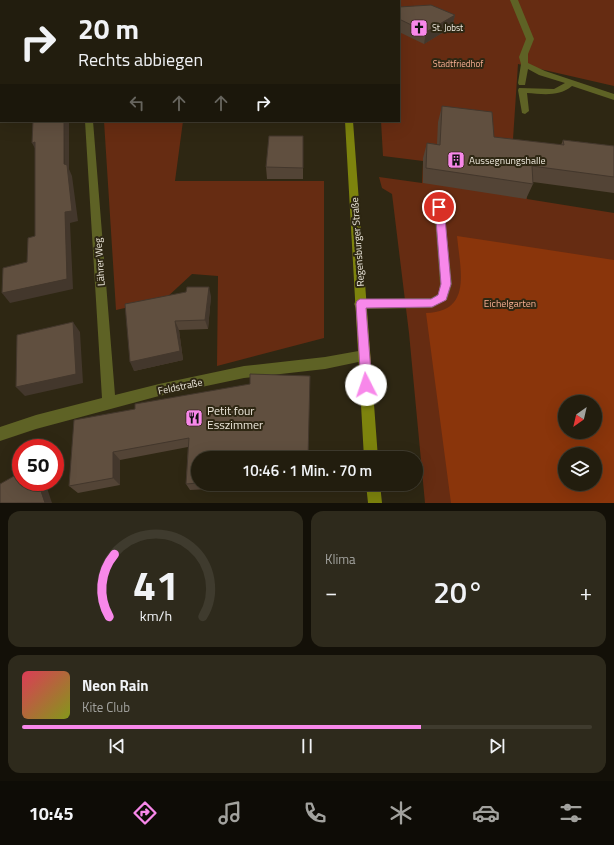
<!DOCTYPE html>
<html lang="de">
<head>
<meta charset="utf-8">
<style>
  :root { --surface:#221d0e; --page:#2e2a1c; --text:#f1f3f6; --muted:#a2a29e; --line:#3f3b2e; --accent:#f888ea }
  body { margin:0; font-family:"Titillium Web",sans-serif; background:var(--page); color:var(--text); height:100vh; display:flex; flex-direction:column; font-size:15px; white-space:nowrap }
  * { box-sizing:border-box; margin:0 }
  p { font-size:13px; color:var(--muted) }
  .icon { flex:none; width:22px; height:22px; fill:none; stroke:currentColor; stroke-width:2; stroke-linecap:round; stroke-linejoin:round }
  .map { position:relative; height:503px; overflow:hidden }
  .side { display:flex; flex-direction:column; gap:8px; padding:8px; background:#131008; flex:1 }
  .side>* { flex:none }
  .banner { position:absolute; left:0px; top:0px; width:400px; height:122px; box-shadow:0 4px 16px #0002,0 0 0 1px var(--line); background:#221d0e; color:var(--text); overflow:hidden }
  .needle { width:26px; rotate:214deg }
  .controls { position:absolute; left:558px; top:395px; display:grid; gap:8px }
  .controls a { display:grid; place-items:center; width:44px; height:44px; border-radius:50%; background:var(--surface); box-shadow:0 4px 16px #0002,0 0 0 1px var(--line); font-size:20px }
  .speed { position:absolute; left:12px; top:439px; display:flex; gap:8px; font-size:20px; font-weight:700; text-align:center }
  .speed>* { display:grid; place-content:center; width:52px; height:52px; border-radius:50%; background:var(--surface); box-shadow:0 4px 16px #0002,0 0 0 1px var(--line); line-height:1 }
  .speed .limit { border:6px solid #d22; background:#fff; color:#111 }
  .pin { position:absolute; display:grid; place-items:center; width:34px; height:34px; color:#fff; margin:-17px; border:2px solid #fff; border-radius:50%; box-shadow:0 1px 4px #0007 }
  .me { position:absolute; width:44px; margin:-22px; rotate:356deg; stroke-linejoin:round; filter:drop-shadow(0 0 3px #0008) }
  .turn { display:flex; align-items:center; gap:14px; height:84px; padding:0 12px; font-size:18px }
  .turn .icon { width:52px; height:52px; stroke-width:2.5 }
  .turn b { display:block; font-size:28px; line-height:34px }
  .lanes { display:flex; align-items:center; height:38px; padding:0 12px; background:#0003; justify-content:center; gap:20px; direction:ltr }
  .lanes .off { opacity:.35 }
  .big { font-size:30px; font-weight:600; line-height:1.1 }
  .side .widget { flex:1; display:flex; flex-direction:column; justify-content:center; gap:6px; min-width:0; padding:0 14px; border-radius:12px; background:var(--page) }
  .side .dial { align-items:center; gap:0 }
  .dial svg { height:104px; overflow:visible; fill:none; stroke:var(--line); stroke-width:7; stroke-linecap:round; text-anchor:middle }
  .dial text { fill:var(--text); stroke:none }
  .song { display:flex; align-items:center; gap:12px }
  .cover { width:48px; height:48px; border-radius:6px; background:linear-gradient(135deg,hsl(350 70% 55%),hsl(70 70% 35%)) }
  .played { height:4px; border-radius:2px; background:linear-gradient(90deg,var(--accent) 70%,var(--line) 70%) }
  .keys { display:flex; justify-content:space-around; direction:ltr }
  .heat { display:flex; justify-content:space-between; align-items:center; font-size:22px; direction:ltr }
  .side .tiles { flex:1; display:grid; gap:8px; grid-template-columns:1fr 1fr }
  .widget:last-child { grid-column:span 2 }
  .trip { position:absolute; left:191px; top:451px; width:232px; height:40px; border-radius:20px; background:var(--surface); box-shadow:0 4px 16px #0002,0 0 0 1px var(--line); font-weight:600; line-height:40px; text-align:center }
  .dock { display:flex; height:64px; justify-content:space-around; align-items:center; background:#0e0c06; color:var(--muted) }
  .dock .icon { width:28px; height:28px }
  .dock .on { color:var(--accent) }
  .dock b { font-size:18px; color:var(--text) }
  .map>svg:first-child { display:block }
</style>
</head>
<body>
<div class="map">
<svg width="614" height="503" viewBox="0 0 614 503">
  <rect width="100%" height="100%" fill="#2e2713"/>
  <path fill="#662c12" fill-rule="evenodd" d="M351,0H614V86L518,64L512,154L526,181L527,199L614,213V503H425L409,333L392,194L382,188L379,177L422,183L423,161L383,156L381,121H399V1ZM565,402H595V432H565ZM565,454H595V484H565Z
    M104,121H183L175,181H324V338L217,366L218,276L192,274L165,299L116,310Z"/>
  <path fill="#8a350b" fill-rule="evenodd" d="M457,236L614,260V503H451L426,313C473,312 460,269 457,236ZM565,402H595V432H565ZM565,454H595V484H565Z"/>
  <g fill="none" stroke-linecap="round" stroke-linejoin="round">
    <path fill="#5e6225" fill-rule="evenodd" d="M175,0H193L174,1Z
      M270,0H278L279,1H271Z
      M510,0H518L534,39L528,54V63L545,71L614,94V100L572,86C559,97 542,94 527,93L529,111L525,114L522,113L518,90L519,88L554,89L565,83L539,75L528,69L525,85H519L518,83L521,64L519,57L526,39Z
      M439,203L443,204L444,207L452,284L447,300L432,308L360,309L356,308L354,304L356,300L360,299L431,298L438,294L440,284L434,207L435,204Z"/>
    <path fill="#5e6225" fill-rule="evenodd" d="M76,0H84V1H76Z
      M85,121H93L115,395L159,384L244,366L325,357L364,350L368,352L370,356L368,360L325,369L244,378L159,396L36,429L0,441V427L36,415L102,398Z"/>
    <path fill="#7d830d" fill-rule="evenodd" d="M307,0H315V1H307Z
      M345,121H353L378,458H364Z
      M366,484H380L382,503H368Z"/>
  </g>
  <path fill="#534436" d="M399,7L455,15L452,27L424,44L399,32Z
    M442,106L494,137L561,145L563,140L614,146V193L533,182V184L526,199L423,183V158L427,143L437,144L438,122Z
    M303,136V179H267L266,167Z
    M211,296L208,329L179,330L183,360L134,371L125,304Z
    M135,409L308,458H198V484H250V487L190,490L186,484L188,447L120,460V485L78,493L69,486Z"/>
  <path fill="#43372c" d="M455,15L452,27L424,44L426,32Z
    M0,80H1V92H0Z
    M64,121H69V169L72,176L78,221L70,223L73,289L10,303L2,293L67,279L65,212Z
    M35,142L38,154L32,143Z
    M209,287L211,296L208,329L205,320Z
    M175,321L179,330L183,360L134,371L130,362Z
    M73,322L80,332L83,383L25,396L16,387Z
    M113,452L120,460V485L113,478Z
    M38,482H45L52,503H45Z"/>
  <path fill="#604f3f" stroke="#43372c" d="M35,0H63V1H35Z
    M112,0H160V1H112Z
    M228,0H268V1H228Z
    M431,5L455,15L426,32L399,19V7Z
    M0,54H1V80H0Z
    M442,106L492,112L494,137L564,145L563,140L614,146V177L532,166L533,184L426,168L427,143L440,145Z
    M33,121H64V164L67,165L72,211L65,212L67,279L2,293L3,268L27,262L28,238L35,236V142L32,143Z
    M269,136H303V168L266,167Z
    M187,287H209L205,320L175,321L180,351L130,362L125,304L186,292Z
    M73,322L76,374L16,387L17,335Z
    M250,374L310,376L308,458L249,457V458H198V483L186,484L189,438L113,452V478L69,486L74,420L135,409V404L250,384Z
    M21,472V482H38L45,503H0V484Z"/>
  <path fill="#f888ea" stroke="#a15898" d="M439,204L444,207L451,284L446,300L432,307L366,308L372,385L370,389L366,390L362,389L361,385L356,304L357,301L360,299H431L438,295L441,284L435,207Z"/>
  <defs>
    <symbol id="church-square" viewBox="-11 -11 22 22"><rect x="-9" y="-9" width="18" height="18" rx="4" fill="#f888ea" stroke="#2e2713"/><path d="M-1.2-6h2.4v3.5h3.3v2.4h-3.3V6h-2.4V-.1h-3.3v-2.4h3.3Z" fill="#111"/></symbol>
    <symbol id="building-square" viewBox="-11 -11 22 22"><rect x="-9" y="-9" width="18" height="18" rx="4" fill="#f888ea" stroke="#2e2713"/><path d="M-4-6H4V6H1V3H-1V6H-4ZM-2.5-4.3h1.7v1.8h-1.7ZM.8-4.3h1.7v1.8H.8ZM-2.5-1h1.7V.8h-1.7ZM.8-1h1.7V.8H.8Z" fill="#111"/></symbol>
    <symbol id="restaurant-square" viewBox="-11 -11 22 22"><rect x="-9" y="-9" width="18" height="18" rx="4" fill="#f888ea" stroke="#2e2713"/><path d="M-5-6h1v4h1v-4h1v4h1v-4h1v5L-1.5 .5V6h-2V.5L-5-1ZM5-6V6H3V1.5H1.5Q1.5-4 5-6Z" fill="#111"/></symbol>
  </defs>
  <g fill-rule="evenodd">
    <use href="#church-square" x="409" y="18" width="20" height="20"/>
    <use href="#building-square" x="446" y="150" width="20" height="20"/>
    <use href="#restaurant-square" x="184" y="408" width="20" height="20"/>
  </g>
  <g text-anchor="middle" stroke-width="4" stroke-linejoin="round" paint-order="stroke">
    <g font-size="9" fill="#eee9dd" stroke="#2e2713" text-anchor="start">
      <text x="432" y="31">St. Jobst</text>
    </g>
    <g font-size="9" fill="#f6ae92" stroke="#2e2713">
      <text x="458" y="67">Stadtfriedhof</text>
    </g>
    <g font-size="10" fill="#eee9dd" stroke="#2e2713" text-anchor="start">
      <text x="469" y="164">Aussegnungshalle</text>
    </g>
    <g font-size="10" fill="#eee9dd" stroke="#2e2713">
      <text transform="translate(357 242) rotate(-94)" y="4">Regensburger Straße</text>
      <text transform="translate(99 262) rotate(-94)" y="4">Lährer Weg</text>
      <text transform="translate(180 386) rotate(-12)" y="4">Feldstraße</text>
    </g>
    <g font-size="10" fill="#f6ae92" stroke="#2e2713">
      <text x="510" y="307">Eichelgarten</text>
    </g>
    <g font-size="12" fill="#eee9dd" stroke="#2e2713" text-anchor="start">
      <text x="207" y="415">Petit four<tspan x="207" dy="14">Esszimmer</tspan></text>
    </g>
  </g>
</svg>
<div class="controls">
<a><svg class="needle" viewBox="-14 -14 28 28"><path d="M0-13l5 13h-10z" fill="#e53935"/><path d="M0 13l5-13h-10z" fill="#a2a29e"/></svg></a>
<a><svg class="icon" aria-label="layers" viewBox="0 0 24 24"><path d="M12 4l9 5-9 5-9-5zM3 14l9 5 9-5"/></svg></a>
</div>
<div class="speed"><div class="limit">50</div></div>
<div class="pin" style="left:439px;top:207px;background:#d93025"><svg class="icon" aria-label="arrive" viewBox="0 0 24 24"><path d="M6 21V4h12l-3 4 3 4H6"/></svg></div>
<svg class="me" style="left:366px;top:385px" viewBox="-20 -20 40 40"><circle r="19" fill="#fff"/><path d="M0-13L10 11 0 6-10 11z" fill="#f888ea"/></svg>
<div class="trip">10:46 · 1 Min. · 70 m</div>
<div class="banner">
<div class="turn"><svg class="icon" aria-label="right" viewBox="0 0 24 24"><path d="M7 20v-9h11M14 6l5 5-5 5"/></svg><div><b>20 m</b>Rechts abbiegen</div></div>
<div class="lanes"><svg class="icon off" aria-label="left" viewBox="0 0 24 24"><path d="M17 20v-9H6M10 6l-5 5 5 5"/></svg><svg class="icon off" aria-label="ahead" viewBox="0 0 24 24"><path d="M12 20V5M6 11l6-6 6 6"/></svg><svg class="icon off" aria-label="ahead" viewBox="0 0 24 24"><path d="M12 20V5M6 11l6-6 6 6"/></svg><svg class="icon" aria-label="right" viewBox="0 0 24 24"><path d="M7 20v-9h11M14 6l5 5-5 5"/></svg></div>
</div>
</div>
<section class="side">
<div class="tiles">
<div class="widget dial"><svg viewBox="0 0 100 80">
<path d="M14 69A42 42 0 1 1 86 69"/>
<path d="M14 69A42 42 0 0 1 18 21" stroke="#f888ea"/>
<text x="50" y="56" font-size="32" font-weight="700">41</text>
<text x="50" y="72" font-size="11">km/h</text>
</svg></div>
<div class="widget"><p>Klima</p>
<div class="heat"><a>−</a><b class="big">20°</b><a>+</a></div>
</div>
<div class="widget">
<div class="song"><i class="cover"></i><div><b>Neon Rain</b><p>Kite Club</p></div></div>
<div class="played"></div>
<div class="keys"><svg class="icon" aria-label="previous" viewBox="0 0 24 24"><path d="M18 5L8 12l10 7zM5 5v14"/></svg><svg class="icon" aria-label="pause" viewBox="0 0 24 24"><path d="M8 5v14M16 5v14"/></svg><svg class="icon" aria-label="next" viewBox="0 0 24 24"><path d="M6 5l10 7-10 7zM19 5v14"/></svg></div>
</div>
</div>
</section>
<nav class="dock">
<b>10:45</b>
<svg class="icon on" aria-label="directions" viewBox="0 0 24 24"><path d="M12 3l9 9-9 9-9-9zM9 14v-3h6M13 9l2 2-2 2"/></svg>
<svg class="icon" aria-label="music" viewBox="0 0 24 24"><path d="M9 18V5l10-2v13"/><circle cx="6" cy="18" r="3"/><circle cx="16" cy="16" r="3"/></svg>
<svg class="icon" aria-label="phone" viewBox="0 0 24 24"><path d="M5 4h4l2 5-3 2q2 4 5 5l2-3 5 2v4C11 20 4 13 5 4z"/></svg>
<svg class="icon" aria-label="climate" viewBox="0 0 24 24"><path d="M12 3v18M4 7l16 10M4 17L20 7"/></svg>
<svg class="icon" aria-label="car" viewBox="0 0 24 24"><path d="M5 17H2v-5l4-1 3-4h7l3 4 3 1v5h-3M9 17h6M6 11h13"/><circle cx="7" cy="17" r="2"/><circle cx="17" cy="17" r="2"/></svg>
<svg class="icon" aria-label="filters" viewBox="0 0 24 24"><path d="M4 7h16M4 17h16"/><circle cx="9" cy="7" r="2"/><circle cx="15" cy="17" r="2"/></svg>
</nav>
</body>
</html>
